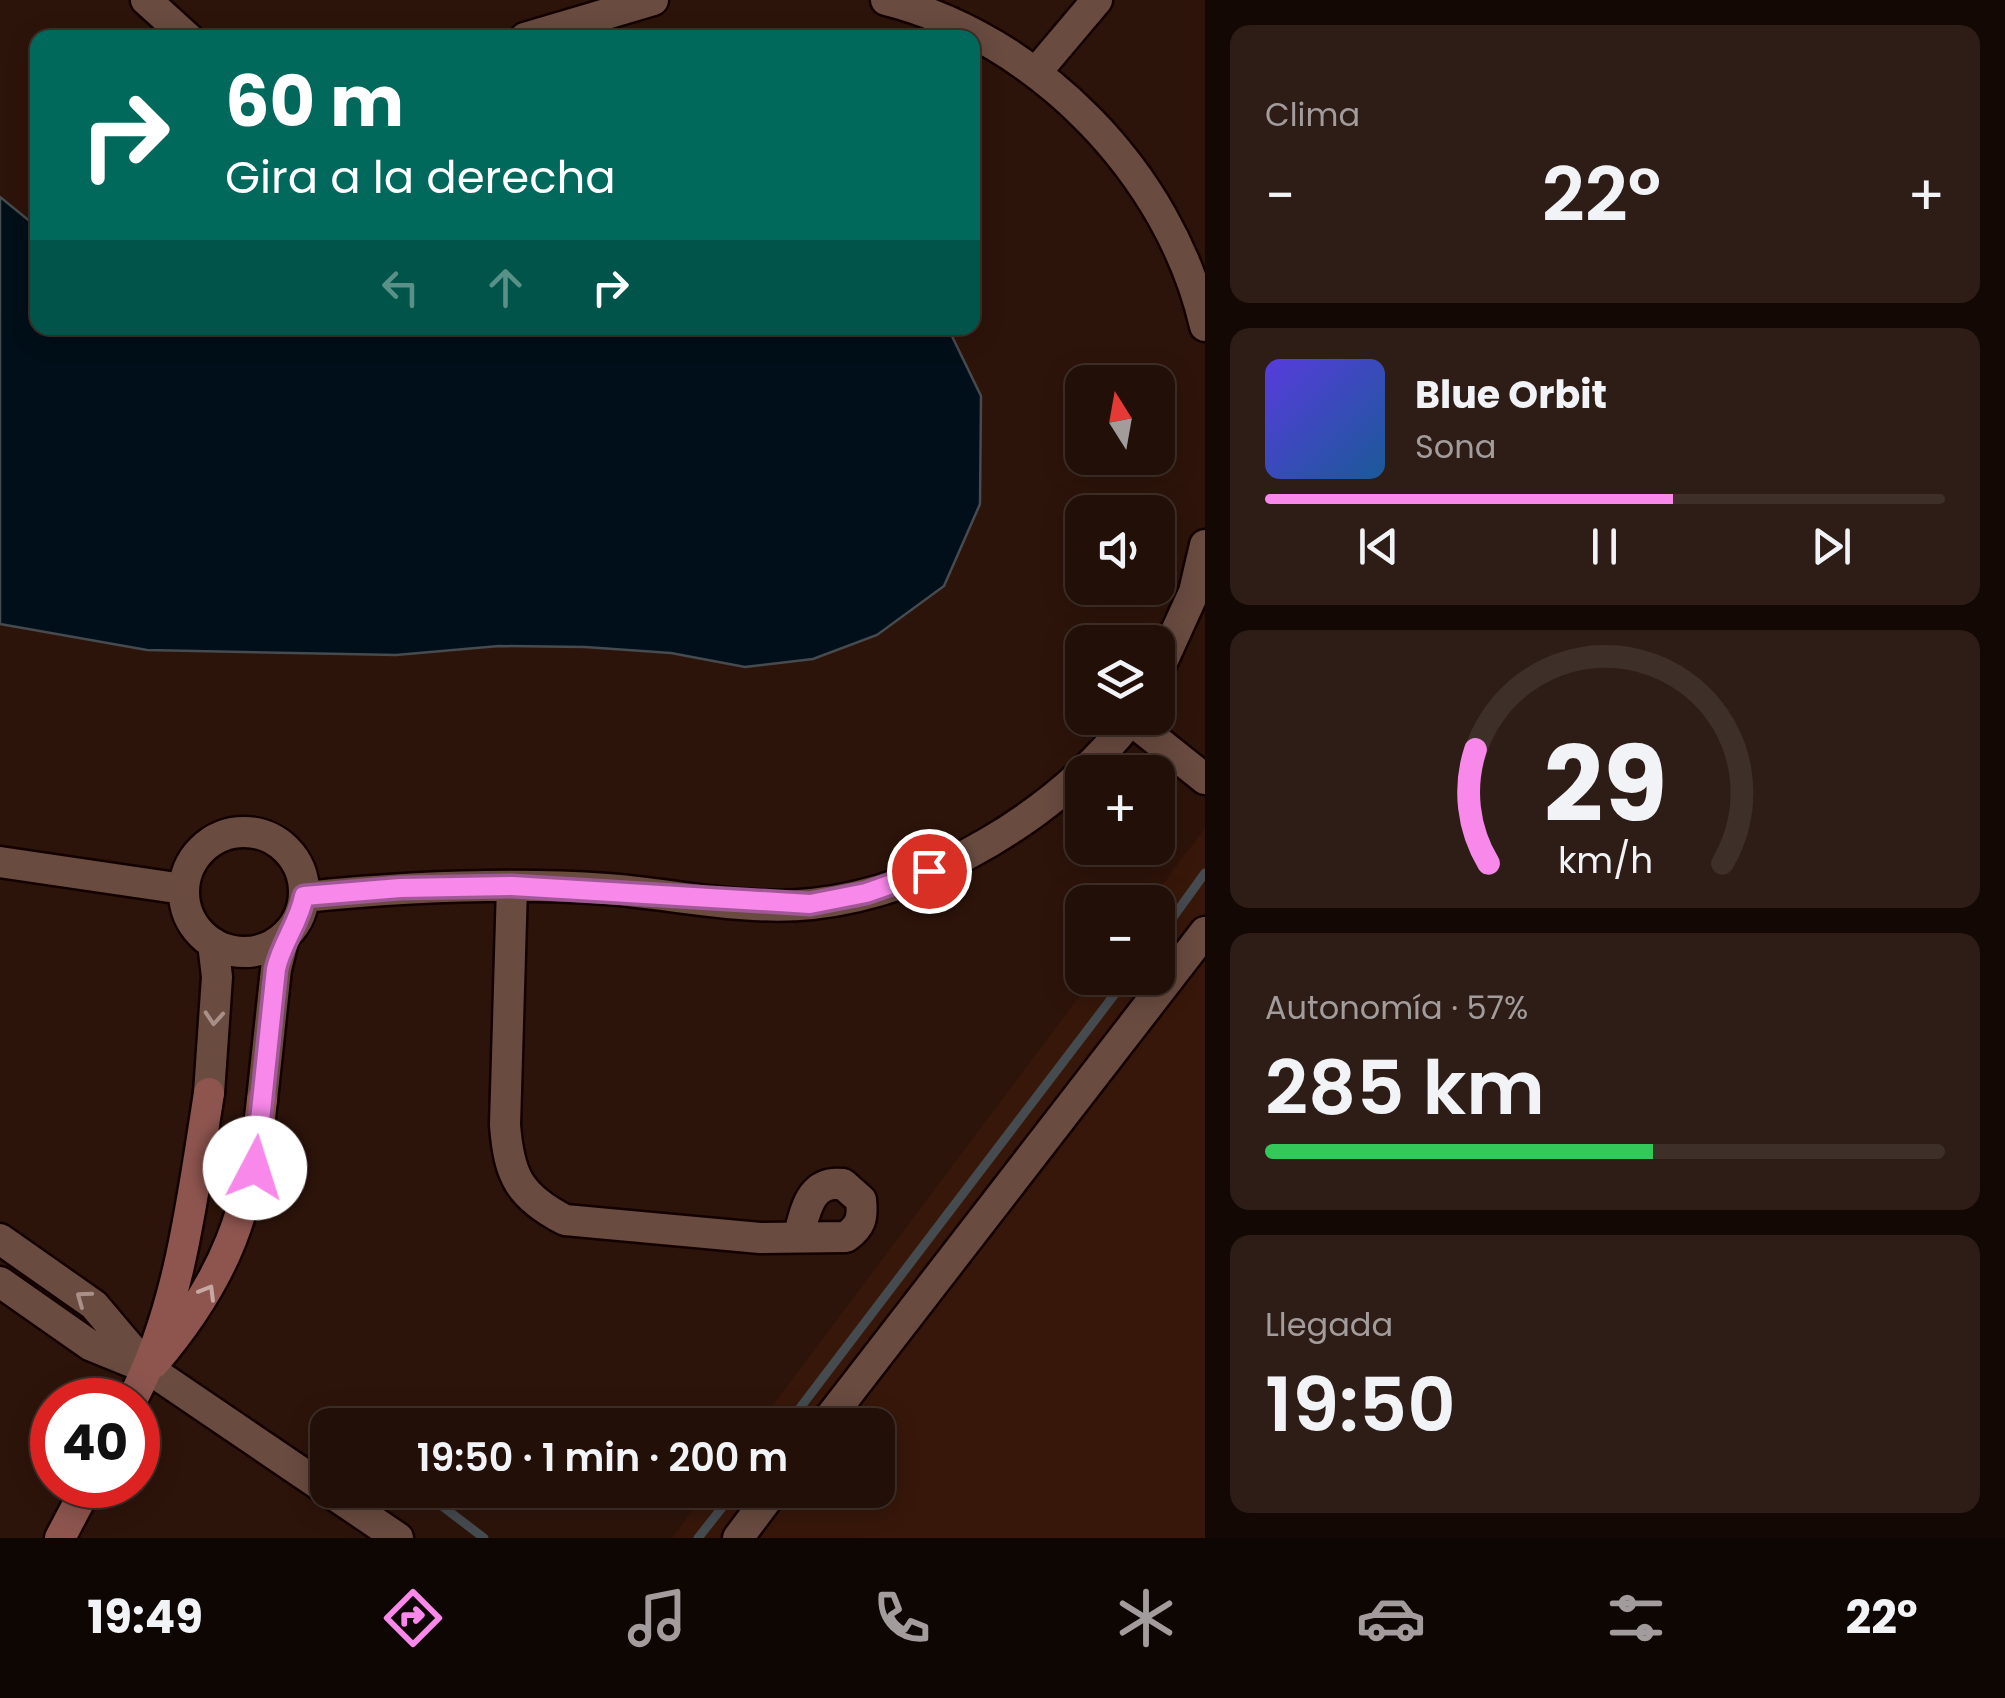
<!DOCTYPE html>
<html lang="es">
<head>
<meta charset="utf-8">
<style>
  :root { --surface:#220f08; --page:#2e1d16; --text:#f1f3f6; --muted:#a29c9c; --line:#3f2f29; --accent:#f888e9 }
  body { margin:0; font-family:Poppins,sans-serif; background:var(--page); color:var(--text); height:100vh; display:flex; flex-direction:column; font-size:38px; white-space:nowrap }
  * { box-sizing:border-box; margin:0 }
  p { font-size:32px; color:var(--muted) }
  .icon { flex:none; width:55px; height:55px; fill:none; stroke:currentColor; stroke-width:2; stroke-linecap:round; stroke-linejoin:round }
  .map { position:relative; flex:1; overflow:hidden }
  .panel { display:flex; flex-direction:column; gap:25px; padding:25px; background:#130804; width:800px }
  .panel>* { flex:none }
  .guide { position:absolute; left:30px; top:30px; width:950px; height:305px; border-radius:20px; box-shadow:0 5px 25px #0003,0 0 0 2px var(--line); background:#00695c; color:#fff; overflow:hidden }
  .needle { width:65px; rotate:349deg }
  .controls { position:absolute; left:1065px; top:365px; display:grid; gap:20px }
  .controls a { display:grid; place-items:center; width:110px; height:110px; border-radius:20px; background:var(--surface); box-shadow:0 5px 25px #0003,0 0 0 2px var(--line); font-size:50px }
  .speed { position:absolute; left:30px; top:1378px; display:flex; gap:20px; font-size:50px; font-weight:700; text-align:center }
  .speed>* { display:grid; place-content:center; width:130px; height:130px; border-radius:50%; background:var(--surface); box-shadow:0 5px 25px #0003,0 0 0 2px var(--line); line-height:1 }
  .speed .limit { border:15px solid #d22; background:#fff; color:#111 }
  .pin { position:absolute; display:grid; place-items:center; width:85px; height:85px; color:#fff; margin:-42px; border:5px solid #fff; border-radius:50%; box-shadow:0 2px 10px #0007 }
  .me { position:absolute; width:110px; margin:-55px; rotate:5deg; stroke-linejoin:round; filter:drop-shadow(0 0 8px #0008) }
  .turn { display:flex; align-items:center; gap:35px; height:210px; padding:0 30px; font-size:45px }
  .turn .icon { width:130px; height:130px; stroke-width:2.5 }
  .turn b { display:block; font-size:70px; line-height:85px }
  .lanes { display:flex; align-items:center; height:95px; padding:0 30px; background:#0003; justify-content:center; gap:50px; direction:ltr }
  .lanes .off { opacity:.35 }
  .big { font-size:75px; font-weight:600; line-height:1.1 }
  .panel .tile { flex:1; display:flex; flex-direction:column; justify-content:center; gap:15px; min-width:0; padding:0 35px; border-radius:20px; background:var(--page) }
  .panel .dial { align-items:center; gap:0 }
  .dial svg { height:260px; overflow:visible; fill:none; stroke:var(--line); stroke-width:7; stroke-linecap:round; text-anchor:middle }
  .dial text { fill:var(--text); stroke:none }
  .song { display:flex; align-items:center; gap:30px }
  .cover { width:120px; height:120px; border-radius:15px; background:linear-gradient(135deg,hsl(250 70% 55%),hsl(210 70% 35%)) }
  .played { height:10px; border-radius:5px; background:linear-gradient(90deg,var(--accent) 60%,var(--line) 60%) }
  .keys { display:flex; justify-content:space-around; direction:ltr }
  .heat { display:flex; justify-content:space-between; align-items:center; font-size:55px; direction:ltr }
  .charge { height:15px; border-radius:8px; background:linear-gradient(90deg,#34c759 57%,var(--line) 0) }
  .trip { position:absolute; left:310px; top:1408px; width:585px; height:100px; border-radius:20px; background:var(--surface); box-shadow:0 5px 25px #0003,0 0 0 2px var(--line); font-weight:600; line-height:100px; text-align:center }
  .menu { display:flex; height:160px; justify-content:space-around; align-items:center; background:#0e0603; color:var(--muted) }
  .menu .icon { width:70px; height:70px }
  .menu .current { color:var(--accent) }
  .menu b { font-size:45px; color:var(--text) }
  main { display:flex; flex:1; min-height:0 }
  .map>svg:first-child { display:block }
</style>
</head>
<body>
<main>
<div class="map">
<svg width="1205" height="1538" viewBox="0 0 1205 1538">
  <rect width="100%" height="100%" fill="#2d140a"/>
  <path fill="#37170a" d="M1205,828V1538H672L708,1490H878V1425H758L1093,978H1158V902H1149Z"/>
  <path fill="#000f19" stroke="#464b50" stroke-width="2.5" d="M0,197L37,227L38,328H948L981,396L980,504L944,586L877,635L813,659L745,667L671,653L585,647L499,646L396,655L147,650L0,624Z"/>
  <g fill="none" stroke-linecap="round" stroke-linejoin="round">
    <path stroke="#464b50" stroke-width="9" d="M1158,938L1205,873
      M787,1425L1127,978
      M421,1490L484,1538
      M698,1538L736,1490"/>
    <defs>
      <path id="street" d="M146,0L188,38
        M886,0C1037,38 1170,173 1205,326
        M525,38L653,0
        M1038,70L1097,0
        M1158,671L1194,592L1205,545
        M1131,720L1205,779
        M184 892a60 60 0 1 1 120 0a60 60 0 1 1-120 0Z
        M0,862L183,889
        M512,886L505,1125C509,1176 519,1196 565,1220L760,1238L846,1237C861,1226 863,1218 861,1200L843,1184C809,1180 806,1211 798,1237
        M304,897C405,887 506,882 607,889C674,894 745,911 812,904C932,891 1059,813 1132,718
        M209,1093L217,977L213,943
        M262,1100L276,969L284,937
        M0,1239L94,1305L143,1363
        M0,1282L90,1345L149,1369L398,1538
        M824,1425L1205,932
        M738,1538L774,1490"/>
      <path id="secondary" d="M154,1363C226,1279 251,1209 262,1100
        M132,1400C180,1308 193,1194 209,1093
        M60,1538L88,1485"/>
    </defs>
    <use href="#street" stroke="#130100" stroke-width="35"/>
    <use href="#secondary" stroke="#130100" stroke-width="35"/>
    <use href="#street" stroke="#694b40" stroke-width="30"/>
    <use href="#secondary" stroke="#8e554f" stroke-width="30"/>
  </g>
  <defs><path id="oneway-chevron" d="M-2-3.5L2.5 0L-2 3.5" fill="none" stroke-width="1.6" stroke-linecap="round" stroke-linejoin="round" transform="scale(2.5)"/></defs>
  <g stroke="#a89088">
    <use href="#oneway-chevron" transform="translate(214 1018) rotate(94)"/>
    <use href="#oneway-chevron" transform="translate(83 1298) rotate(-144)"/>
  </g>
  <use stroke="#c8a9a2" href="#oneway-chevron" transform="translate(208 1292) rotate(-59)"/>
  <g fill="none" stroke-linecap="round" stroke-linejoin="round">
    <defs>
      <path id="route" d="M255,1168L276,969C282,942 299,923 304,896L400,888L512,886L810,904L866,893L929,871"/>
    </defs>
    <use href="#route" stroke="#a15897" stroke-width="25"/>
    <use href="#route" stroke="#f888e9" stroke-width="18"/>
  </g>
</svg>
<div class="controls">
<a><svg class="needle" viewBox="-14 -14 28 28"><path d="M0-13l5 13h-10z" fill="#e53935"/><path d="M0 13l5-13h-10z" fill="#a29c9c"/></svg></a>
<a><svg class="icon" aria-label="sound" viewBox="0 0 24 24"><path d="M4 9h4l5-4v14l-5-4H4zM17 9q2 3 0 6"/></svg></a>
<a><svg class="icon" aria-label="layers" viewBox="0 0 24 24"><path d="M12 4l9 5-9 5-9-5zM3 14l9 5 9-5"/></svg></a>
<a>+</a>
<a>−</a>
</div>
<div class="speed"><div class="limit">40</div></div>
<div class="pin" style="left:929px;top:871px;background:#d93025"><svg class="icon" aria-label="arrive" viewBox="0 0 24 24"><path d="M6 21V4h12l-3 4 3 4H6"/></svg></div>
<svg class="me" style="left:255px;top:1168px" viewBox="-20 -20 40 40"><circle r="19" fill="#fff"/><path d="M0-13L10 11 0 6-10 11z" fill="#f888e9"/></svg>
<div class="trip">19:50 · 1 min · 200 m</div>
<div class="guide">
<div class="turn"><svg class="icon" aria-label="right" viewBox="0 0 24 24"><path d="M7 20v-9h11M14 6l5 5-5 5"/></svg><div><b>60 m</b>Gira a la derecha</div></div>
<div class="lanes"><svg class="icon off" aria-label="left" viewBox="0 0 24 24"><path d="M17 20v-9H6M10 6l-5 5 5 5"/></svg><svg class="icon off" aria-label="ahead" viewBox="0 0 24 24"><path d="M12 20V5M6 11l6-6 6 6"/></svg><svg class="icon" aria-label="right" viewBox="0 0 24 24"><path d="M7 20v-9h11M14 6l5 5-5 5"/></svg></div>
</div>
</div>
<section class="panel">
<div class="tile"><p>Clima</p>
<div class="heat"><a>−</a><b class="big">22°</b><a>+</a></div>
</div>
<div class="tile">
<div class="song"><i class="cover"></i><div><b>Blue Orbit</b><p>Sona</p></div></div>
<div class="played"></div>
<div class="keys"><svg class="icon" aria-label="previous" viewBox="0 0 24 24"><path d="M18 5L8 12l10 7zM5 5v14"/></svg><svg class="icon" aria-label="pause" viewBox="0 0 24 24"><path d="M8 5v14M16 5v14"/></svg><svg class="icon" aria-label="next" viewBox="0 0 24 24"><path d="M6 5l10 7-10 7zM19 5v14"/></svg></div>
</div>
<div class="tile dial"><svg viewBox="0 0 100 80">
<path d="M14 69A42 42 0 1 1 86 69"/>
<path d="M14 69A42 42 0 0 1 10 34" stroke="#f888e9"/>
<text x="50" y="56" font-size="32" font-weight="700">29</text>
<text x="50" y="72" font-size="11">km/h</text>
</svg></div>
<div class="tile"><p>Autonomía · 57%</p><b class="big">285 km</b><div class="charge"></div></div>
<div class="tile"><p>Llegada</p><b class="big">19:50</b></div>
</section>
</main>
<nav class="menu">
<b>19:49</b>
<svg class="icon current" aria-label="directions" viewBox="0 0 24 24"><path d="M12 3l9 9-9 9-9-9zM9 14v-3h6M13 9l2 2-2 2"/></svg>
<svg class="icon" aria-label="music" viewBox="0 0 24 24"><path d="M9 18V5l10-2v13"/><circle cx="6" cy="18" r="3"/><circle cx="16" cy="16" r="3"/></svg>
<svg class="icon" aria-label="phone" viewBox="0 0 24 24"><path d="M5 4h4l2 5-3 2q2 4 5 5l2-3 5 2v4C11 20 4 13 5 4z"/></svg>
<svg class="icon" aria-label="climate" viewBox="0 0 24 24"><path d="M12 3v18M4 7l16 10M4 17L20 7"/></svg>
<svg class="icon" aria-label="car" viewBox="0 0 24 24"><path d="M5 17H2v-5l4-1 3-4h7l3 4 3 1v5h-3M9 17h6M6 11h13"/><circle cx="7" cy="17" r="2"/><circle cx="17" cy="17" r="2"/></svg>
<svg class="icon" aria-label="filters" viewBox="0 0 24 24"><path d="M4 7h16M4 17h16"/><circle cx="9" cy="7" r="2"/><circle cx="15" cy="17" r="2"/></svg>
<b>22°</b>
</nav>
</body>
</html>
